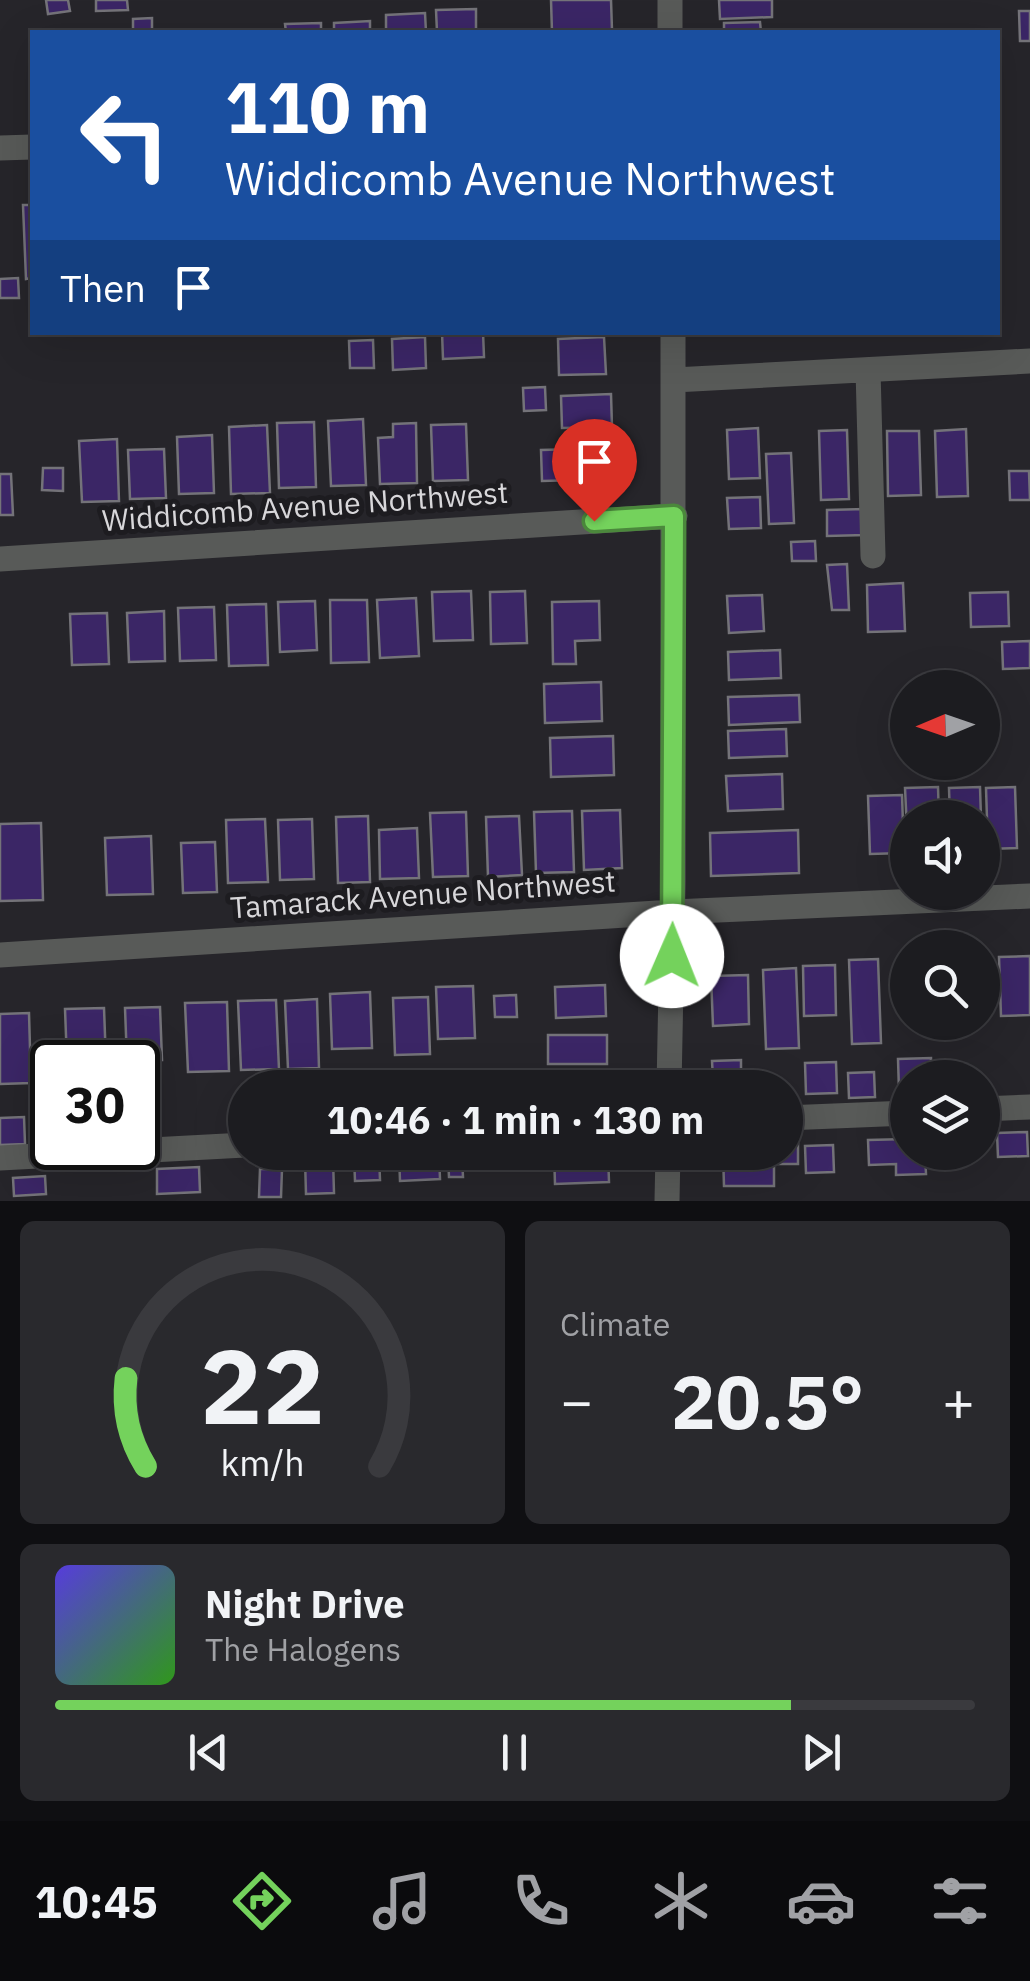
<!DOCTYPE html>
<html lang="en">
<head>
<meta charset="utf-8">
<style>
  :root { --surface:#1c1c20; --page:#29292d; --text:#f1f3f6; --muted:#a0a1a5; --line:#3a3a3e; --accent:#74d25c }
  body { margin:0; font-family:"IBM Plex Sans",sans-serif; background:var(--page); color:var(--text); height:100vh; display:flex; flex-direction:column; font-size:38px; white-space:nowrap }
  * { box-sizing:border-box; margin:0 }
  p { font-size:32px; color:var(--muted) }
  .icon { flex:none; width:55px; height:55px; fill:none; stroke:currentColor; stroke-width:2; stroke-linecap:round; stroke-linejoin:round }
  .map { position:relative; height:1201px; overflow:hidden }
  .side { display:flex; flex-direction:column; gap:20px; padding:20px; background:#0f0f12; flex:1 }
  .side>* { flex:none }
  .hud { position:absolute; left:30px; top:30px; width:970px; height:305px; border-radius:0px; box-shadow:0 10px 40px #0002,0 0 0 2px var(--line); background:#1a4fa0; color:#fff; overflow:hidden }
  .needle { width:65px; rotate:268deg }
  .tools { position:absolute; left:890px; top:670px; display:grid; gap:20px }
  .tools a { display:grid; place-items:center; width:110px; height:110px; border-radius:50%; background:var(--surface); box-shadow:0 10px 40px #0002,0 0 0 2px var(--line); font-size:50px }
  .speed { position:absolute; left:30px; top:1040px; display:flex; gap:20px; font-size:50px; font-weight:700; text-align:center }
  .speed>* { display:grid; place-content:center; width:130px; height:130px; border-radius:50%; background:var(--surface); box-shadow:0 10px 40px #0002,0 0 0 2px var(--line); line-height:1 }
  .speed .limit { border:5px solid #111; border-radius:15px; background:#fff; color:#111 }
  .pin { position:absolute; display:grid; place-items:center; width:85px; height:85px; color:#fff; margin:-102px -42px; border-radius:50% 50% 50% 0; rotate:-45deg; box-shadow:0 0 10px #0007 }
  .pin .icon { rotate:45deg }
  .me { position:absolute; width:110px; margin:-55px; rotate:1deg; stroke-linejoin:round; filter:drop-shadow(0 0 8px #0008) }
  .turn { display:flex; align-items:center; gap:35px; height:210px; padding:0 30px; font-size:45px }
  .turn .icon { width:130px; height:130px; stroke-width:2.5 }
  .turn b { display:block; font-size:70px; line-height:85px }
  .then { display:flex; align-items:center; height:95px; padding:0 30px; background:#0003; gap:20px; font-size:38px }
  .big { font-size:75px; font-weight:700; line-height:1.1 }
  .side .widget { flex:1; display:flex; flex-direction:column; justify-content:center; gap:15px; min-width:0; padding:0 35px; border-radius:15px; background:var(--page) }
  .side .dial { align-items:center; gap:0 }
  .dial svg { height:260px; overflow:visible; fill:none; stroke:var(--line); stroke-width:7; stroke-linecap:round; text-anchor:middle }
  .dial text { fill:var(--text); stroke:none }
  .song { display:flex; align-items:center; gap:30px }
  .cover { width:120px; height:120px; border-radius:15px; background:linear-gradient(135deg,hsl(250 70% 55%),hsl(110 70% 35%)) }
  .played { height:10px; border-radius:5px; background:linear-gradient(90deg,var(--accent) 80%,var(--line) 80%) }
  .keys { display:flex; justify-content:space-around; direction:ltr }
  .heat { display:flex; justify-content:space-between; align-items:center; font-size:55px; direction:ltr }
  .side .tiles { flex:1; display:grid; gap:20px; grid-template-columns:1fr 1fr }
  .widget:last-child { grid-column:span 2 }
  .trip { position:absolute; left:228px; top:1070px; width:575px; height:100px; border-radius:50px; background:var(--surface); box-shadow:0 10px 40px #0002,0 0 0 2px var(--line); font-weight:700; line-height:100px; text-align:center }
  .menu { display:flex; height:160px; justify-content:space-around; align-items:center; background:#0b0b0d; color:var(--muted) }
  .menu .icon { width:70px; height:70px }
  .menu .selected { color:var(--accent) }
  .menu b { font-size:45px; color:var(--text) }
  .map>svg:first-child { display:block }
</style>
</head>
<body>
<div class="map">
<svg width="1030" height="1201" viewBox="0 0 1030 1201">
  <rect width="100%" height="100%" fill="#26252a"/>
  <path fill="#3b2666" stroke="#747379" stroke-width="2.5" d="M46,0H68L70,11L48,14Z
    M96,0H127L128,10L96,11Z
    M551,0H611L612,30L552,32Z
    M719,0H772V17L720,19Z
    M476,9V32H437L436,10Z
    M1019,11H1030V41H1020Z
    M425,13L426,32H386V15Z
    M152,18V32H133V19Z
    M370,21V32H334V23Z
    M760,22L761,32H724V23Z
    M321,23V32H286L285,24Z
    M23,205H32V278L26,279Z
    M18,278L19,298H0V279Z
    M442,332H483L484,357L443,359Z
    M425,337L426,368L393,370L392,339Z
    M604,337L606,374L559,375L558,339Z
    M373,340L374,368H350L349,341Z
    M545,387L546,410L524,411L523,388Z
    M611,394L612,427L562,428L561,396Z
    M363,419L366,485L331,486L328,421Z
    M314,422L316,487L279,488L277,423Z
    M416,423L417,483L380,484L378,438L393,437V424Z
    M466,424L468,480L433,481L431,425Z
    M267,425L270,493L231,494L229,427Z
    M758,428L760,478L729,479L727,430Z
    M966,429L968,496L937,497L935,431Z
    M847,430L849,499L821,500L819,431Z
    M887,431H919L921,495L888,496Z
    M212,435L214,493L179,494L177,437Z
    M117,439L119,501L82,502L79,441Z
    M614,448L615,479L542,481L541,450Z
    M164,449L166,498L130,499L128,450Z
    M791,453L794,523L769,524L766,454Z
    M43,468H63V491L42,490Z
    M1009,471H1029L1030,500H1010Z
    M0,474H11L13,515H0Z
    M760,497L761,528L729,529L727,498Z
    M865,509V535L827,536V510Z
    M815,541L816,561H792L791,542Z
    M847,564L849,610H832L827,565Z
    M903,583L905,631L868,632L867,585Z
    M471,591L473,640L434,641L432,592Z
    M525,591L527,643L491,644L490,592Z
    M1008,592L1009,626L971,627L970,593Z
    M762,595L764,631L729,633L727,596Z
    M416,598L419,656L380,658L377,600Z
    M330,600H367L369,662L331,663Z
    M315,601L317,650L280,652L278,602Z
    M599,601L600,640L575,641L576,664H553L552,602Z
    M266,604L268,665L229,666L227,605Z
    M214,607L216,660L180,661L178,608Z
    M164,611L165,661L129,662L127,613Z
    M107,613L109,664L72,665L70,614Z
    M1030,641V668L1003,669L1002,642Z
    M780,650L781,678L729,680L728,652Z
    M601,682L602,721L545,723L544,684Z
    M799,695L800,722L729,725L728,697Z
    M786,729L787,756L729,758L728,731Z
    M613,736L614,775L551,777L550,738Z
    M782,774L783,809L728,811L726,776Z
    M938,787L939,818H908V850L905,788Z
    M980,787L981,818H950L949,788Z
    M1015,787L1017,848L988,849L986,788Z
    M902,795L904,853L870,854L868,796Z
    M620,810L622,868L584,870L582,811Z
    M572,811L574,872L536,873L534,812Z
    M466,812L468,876L433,877L430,813Z
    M368,816L370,882L338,883L336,817Z
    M519,816L522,875L488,877L486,817Z
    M265,819L268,882L228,883L226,820Z
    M312,819L314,879L280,880L278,820Z
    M41,823L43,900L0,901V824Z
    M417,828L419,878L380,879L379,830Z
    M798,830L799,873L711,876L710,833Z
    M151,836L153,894L107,895L105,838Z
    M215,842L217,892L183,893L181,843Z
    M899,956H908V1016H901Z
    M1030,956V1015L1001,1016L999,957Z
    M878,959L881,1043L852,1044L849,960Z
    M835,965L836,1015L804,1016L803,966Z
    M796,968L799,1048L766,1049L763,970Z
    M748,975L749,1024L713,1026L711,976Z
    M605,985L606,1016L556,1018L555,987Z
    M473,986L475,1038L438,1039L436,987Z
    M370,992L372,1048L332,1049L330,994Z
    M516,995L517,1017H495L494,996Z
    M428,997L430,1054L395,1055L393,998Z
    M317,999L319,1068L288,1069L285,1001Z
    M276,1000L279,1069L241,1070L238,1001Z
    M227,1002L229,1071L188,1072L185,1003Z
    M160,1007L162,1060L127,1061L125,1008Z
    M104,1008L106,1062H67L65,1009Z
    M29,1013L31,1083L0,1084V1014Z
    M548,1035H607V1064H548Z
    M931,1058V1078H908V1090L899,1091L898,1059Z
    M741,1060V1078L713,1079L712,1061Z
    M836,1062L837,1093L806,1094L805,1063Z
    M874,1072L875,1097L849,1098L848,1073Z
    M608,1081L609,1088H552V1083Z
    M233,1106H245V1136H234Z
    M24,1117L25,1144L0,1145V1118Z
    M1027,1132L1028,1156L998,1157L997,1133Z
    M908,1139V1152H925L926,1174L896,1175V1164L869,1165L868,1140Z
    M785,1144H798V1164H774V1186H724L723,1152H785Z
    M833,1145L834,1172L806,1173L805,1146Z
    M554,1152H608L609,1182L555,1184Z
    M439,1153L440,1179L400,1181L399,1154Z
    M379,1154L380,1180L355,1181L354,1155Z
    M448,1156H462L463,1177H449Z
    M333,1158L334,1193L306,1194L305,1159Z
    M199,1167L200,1192L157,1194V1169Z
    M260,1169H282L281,1197H259Z
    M45,1176L46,1194L14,1196L13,1178Z"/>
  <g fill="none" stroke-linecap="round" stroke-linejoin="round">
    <path stroke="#585a58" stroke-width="25" d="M670,32V0
      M0,148L32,147
      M868,370L873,556
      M674,380L1030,361
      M0,559L675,516
      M0,955L673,912L1030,896
      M669,1088L673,883V332
      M982,1109L1030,1107
      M785,1118L908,1113
      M0,1158L245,1145
      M667,1201L668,1152"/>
  </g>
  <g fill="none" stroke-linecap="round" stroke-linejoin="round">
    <defs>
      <path id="route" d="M594,521L674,516L672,956"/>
    </defs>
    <use href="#route" stroke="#4b883c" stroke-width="25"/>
    <use href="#route" stroke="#74d25c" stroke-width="18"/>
  </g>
  <g text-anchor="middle" stroke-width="10" stroke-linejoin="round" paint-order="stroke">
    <g font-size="30" fill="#d8d7da" stroke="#1d1c20">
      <text transform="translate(305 507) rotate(-4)" y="10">Widdicomb Avenue Northwest</text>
      <text transform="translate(423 895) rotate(-4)" y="10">Tamarack Avenue Northwest</text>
    </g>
  </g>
</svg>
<div class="tools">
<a><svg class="needle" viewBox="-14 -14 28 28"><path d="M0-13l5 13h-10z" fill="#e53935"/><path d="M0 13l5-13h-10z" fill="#a0a1a5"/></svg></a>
<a><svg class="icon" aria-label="sound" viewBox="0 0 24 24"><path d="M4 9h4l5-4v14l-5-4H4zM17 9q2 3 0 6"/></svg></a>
<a><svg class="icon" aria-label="search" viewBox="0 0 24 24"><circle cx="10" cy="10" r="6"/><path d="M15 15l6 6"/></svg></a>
<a><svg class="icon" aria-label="layers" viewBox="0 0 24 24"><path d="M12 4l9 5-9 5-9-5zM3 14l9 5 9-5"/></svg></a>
</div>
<div class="speed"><div class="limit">30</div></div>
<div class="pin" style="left:594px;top:521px;background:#d93025"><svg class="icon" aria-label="arrive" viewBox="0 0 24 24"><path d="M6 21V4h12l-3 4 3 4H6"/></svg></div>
<svg class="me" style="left:672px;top:956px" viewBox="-20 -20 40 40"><circle r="19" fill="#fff"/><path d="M0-13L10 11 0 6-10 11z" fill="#74d25c"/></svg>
<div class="trip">10:46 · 1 min · 130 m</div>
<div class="hud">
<div class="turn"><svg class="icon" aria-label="left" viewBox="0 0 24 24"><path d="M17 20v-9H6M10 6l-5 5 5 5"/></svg><div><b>110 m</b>Widdicomb Avenue Northwest</div></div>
<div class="then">Then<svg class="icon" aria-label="arrive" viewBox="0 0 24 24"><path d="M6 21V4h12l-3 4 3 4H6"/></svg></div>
</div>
</div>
<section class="side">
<div class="tiles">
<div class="widget dial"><svg viewBox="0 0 100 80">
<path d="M14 69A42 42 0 1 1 86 69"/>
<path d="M14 69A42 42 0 0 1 8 42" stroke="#74d25c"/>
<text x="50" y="56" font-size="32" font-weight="700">22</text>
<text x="50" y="72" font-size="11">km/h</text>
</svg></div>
<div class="widget"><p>Climate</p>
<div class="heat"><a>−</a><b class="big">20.5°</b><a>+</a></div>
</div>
<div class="widget">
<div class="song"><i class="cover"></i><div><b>Night Drive</b><p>The Halogens</p></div></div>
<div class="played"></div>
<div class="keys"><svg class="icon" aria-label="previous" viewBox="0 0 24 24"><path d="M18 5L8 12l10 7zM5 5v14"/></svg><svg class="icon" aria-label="pause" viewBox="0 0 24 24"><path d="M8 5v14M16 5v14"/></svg><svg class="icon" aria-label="next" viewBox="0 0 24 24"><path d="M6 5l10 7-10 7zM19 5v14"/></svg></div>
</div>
</div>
</section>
<nav class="menu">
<b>10:45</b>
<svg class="icon selected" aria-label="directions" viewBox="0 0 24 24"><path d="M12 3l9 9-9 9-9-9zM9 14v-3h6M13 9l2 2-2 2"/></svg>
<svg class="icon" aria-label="music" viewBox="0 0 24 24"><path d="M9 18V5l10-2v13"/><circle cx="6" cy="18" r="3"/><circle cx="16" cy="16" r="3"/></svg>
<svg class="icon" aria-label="phone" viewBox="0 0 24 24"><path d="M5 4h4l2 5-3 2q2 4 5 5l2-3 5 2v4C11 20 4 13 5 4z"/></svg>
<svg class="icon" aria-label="climate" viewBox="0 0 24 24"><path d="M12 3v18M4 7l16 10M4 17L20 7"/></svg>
<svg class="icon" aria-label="car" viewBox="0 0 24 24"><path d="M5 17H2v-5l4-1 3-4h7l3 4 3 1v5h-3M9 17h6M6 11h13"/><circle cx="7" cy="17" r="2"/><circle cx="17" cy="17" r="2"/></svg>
<svg class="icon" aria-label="filters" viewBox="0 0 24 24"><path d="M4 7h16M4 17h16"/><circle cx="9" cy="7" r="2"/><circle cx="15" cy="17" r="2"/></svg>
</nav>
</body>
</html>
